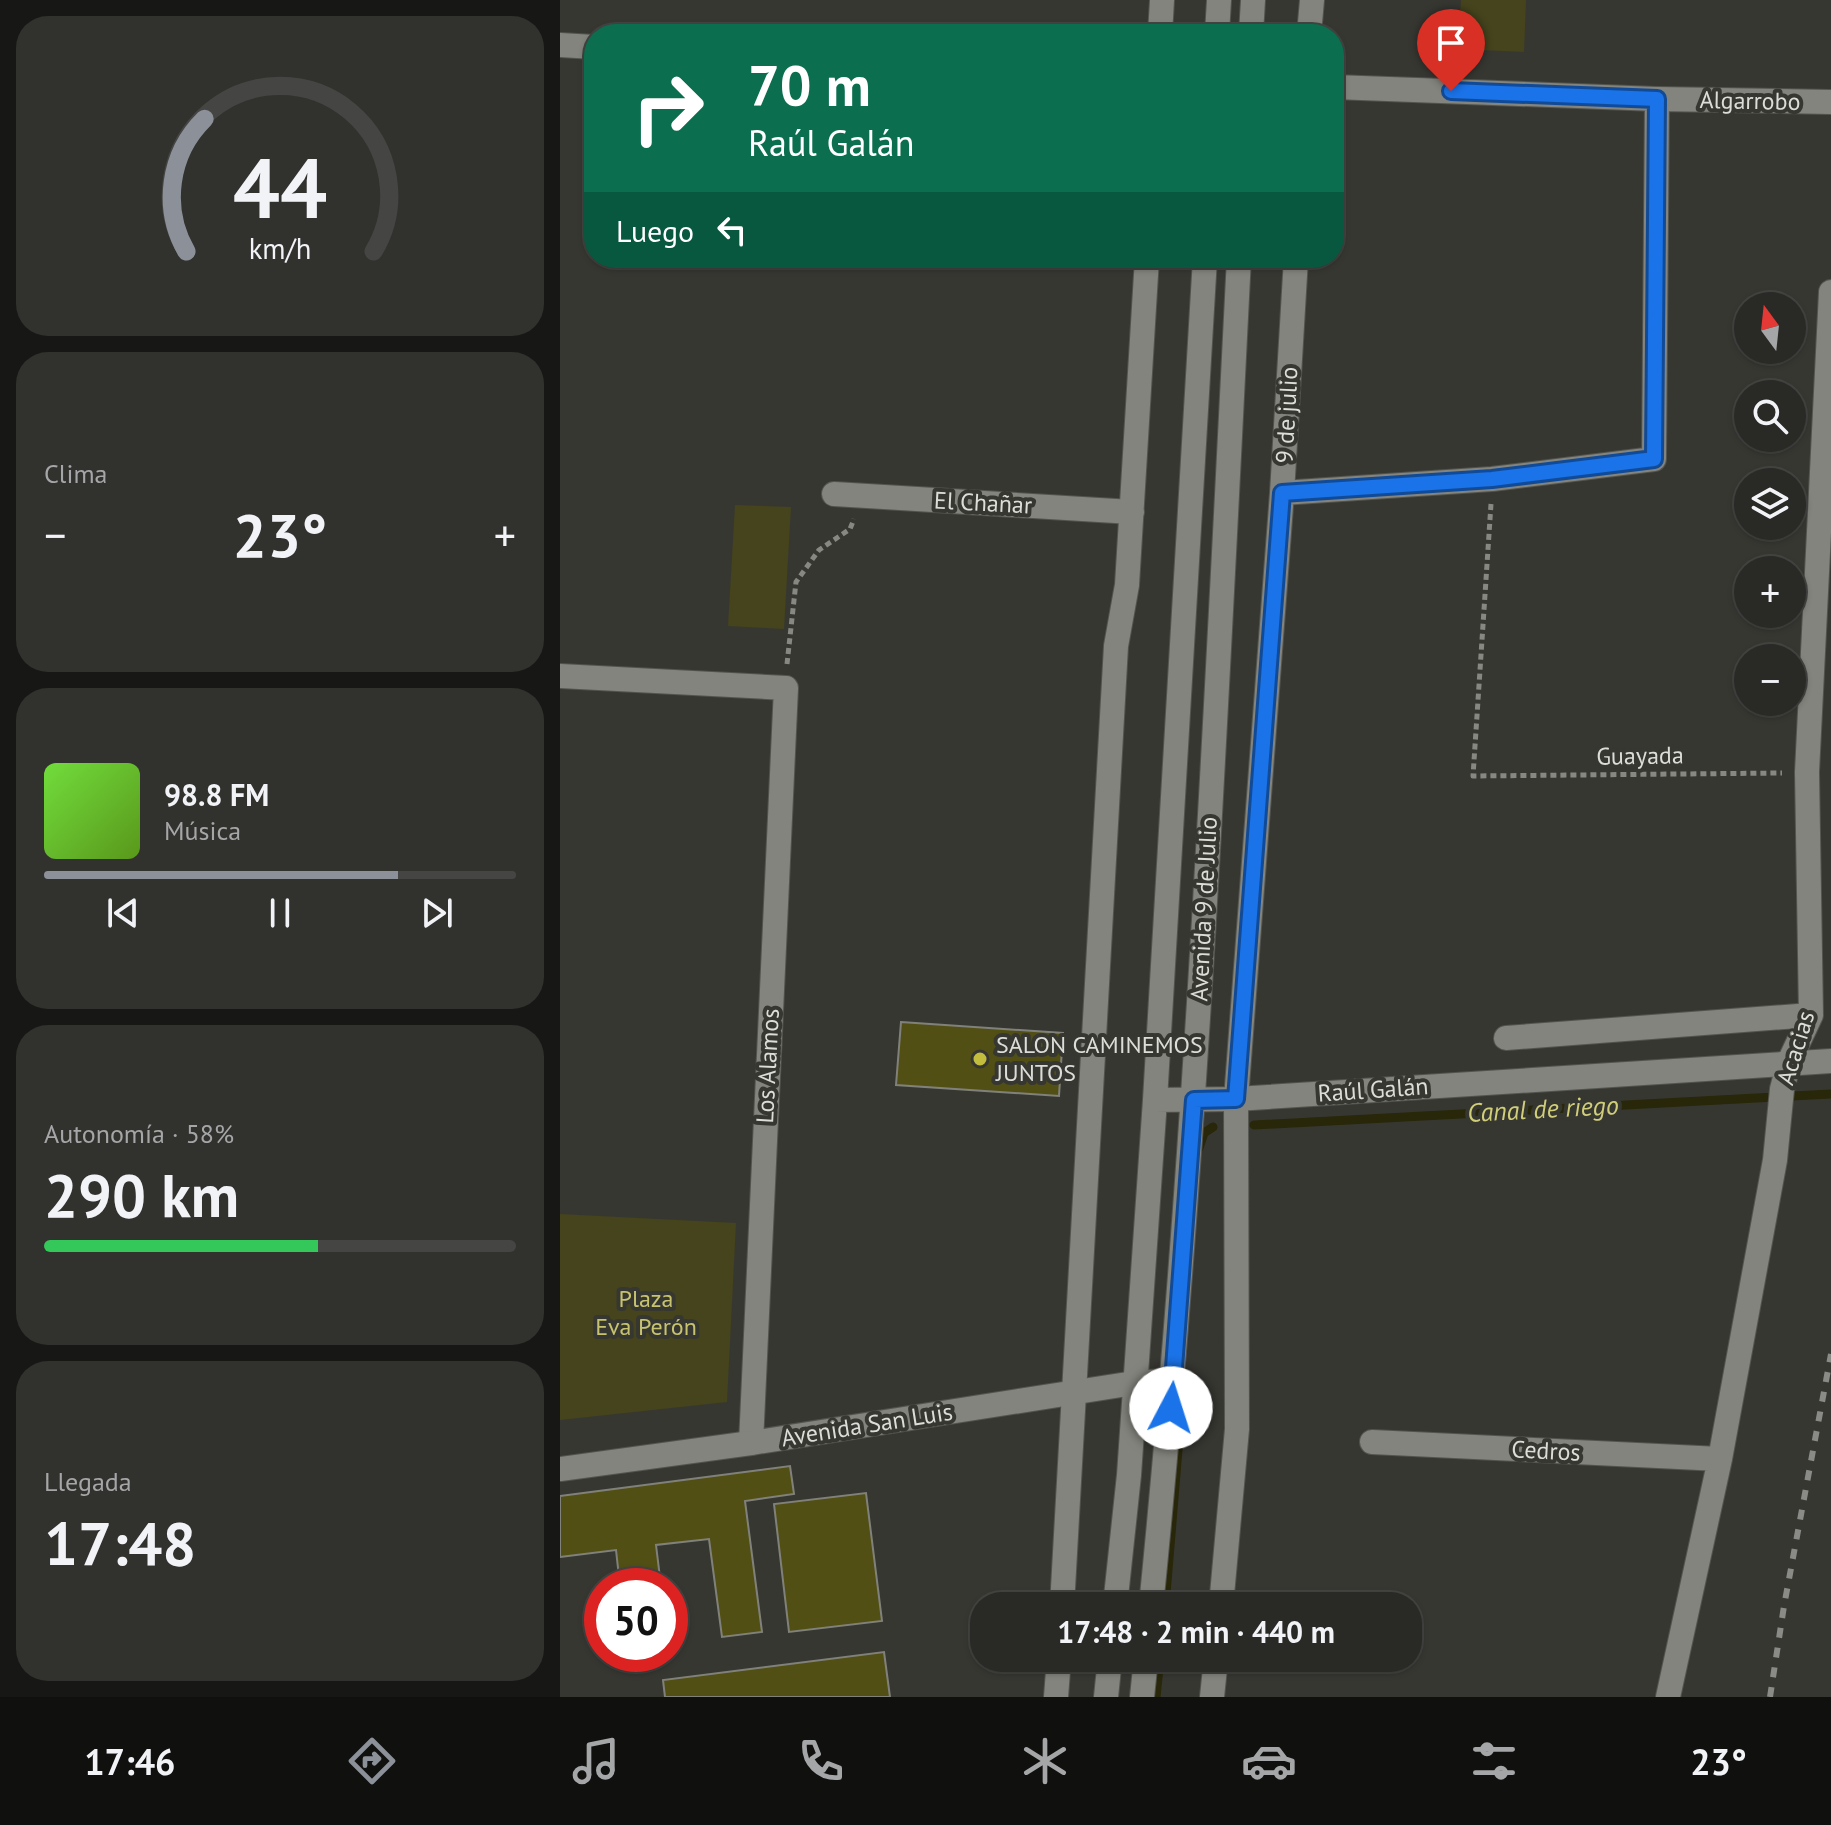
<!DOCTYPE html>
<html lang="es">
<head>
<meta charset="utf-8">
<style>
  :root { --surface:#292926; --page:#31312e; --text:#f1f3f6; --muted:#a5a6a7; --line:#454543; --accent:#8c9099 }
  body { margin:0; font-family:"PT Sans",sans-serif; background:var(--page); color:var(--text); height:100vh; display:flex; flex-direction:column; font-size:30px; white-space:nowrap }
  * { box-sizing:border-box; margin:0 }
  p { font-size:26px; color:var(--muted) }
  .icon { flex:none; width:44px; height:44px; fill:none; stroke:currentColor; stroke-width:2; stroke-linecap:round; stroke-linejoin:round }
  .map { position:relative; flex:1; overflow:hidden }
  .drawer { display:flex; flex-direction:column; gap:16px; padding:16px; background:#171715; width:560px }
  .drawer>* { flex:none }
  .banner { position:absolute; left:24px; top:24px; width:760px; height:244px; border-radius:32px; box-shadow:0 2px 6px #0004,0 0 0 2px var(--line); background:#0b6e4f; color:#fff; overflow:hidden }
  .needle { width:52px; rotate:345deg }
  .tools { position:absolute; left:1174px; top:292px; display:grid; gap:16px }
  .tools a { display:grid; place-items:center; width:72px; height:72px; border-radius:50%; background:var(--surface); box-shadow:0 2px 6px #0004,0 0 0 2px var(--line); font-size:40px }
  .speed { position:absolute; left:24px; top:1568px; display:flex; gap:16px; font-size:40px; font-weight:700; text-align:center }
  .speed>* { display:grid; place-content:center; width:104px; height:104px; border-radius:50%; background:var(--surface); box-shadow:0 2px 6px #0004,0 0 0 2px var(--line); line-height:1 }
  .speed .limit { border:12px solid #d22; background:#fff; color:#111 }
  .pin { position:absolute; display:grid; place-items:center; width:68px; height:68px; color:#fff; margin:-82px -34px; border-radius:50% 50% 50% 0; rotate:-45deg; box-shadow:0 0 8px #0007 }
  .pin .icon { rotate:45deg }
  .me { position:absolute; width:88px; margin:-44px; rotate:5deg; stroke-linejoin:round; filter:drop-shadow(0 0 6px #0008) }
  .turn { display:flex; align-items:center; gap:28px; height:168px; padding:0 32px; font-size:36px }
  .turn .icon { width:104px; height:104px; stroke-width:2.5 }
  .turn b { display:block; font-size:56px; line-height:68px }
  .then { display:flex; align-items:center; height:76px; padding:0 32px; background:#0003; gap:16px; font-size:30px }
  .big { font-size:60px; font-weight:800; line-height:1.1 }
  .drawer .card { flex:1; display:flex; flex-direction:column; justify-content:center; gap:12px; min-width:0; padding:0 28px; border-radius:32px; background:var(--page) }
  .drawer .dial { align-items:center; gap:0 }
  .dial svg { height:208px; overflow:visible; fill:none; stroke:var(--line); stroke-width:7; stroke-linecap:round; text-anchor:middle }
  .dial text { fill:var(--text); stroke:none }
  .song { display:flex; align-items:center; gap:24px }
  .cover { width:96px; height:96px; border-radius:12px; background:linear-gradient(135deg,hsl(100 70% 55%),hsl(90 70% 35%)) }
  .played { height:8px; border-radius:4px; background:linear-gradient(90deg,var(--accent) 75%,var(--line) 75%) }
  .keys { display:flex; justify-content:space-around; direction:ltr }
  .heat { display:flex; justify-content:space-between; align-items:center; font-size:44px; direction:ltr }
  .charge { height:12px; border-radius:6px; background:linear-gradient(90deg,#34c759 58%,var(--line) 0) }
  .trip { position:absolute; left:410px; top:1592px; width:452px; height:80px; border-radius:32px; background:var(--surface); box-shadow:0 2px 6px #0004,0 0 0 2px var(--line); font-weight:800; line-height:80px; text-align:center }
  .dock { display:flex; height:128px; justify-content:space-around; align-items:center; background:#10100f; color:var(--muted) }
  .dock .icon { width:56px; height:56px }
  .dock .selected { color:var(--accent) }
  .dock b { font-size:36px; color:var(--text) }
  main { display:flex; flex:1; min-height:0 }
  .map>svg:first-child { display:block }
</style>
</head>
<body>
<main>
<section class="drawer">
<div class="card dial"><svg viewBox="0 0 100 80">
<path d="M14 69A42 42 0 1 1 86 69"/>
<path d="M14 69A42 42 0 0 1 21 18" stroke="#8c9099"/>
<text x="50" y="56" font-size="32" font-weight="700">44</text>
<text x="50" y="72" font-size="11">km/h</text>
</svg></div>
<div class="card"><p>Clima</p>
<div class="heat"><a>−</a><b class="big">23°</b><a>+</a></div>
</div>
<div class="card">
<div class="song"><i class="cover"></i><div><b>98.8 FM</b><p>Música</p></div></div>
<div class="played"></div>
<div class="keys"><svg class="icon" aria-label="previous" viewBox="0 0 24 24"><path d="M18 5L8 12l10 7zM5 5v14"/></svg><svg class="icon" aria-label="pause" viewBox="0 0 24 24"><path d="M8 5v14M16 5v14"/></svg><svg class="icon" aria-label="next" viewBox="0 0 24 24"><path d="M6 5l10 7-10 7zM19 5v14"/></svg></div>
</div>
<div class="card"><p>Autonomía · 58%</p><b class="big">290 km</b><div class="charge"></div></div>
<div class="card"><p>Llegada</p><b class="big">17:48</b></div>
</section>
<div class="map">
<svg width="1271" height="1697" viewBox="0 0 1271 1697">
  <rect width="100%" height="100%" fill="#373732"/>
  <path fill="#45441d" d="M901,0H966L964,52L898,49Z
    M175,505L231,507L224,629L168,626Z
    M0,1214L176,1223L167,1402L0,1420Z"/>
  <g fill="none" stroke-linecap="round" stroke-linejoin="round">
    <path stroke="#282709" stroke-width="9" d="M694,1125L1271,1094
      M639,1148L644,1133L653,1127
      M605,1606L619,1438
      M596,1697L600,1658"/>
  </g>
  <path fill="#524f15" stroke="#81817b" stroke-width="2" d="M341,1022L503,1033L499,1096L336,1085Z
    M230,1466L234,1494L185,1501L202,1632L162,1637L149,1539L96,1545L101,1586H60L56,1550L0,1557V1496Z
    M306,1493L322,1621L229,1632L214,1504Z
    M324,1652L330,1697H105L103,1680Z"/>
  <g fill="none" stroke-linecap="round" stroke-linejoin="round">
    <defs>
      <path id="street" d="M600,34L602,0
        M749,34L752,0
        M0,45L34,47
        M774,87L1097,99L1271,102
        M722,493L932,479L1094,459L1097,99
        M274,494L572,512
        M0,676L226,688L191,1443
        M946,1038L1251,1015
        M812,1442L1160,1459
        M502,1606L556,646L567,585L587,258
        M661,1606L677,1429L676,1099L722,493L736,258
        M496,1697L499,1658
        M652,1697L656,1658
        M1108,1697L1160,1459L1215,1160L1222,1089L1229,1062L1251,1015L1247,772L1271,292"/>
      <path id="secondary" d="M657,34L659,0
        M691,34L693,0
        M595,1100L676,1099L1271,1061
        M0,1469L191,1443L574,1383L614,1380
        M555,1606L569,1475L595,1100L645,258
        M591,1606C636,1158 656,708 679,258
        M546,1697L550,1658
        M582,1697L586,1658"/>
    </defs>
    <use href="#street" stroke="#54544f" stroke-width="26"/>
    <use href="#secondary" stroke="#54544f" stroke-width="26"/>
    <path stroke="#888883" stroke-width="5" stroke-dasharray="6 4" stroke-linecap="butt" d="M931,504L913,776L1222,773
      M227,664L236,582L259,550L290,529L294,519"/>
    <use href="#street" stroke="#84847e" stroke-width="24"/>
    <use href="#secondary" stroke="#84847e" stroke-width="24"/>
    <path stroke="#8a8a86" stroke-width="6" stroke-dasharray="10 10" stroke-linecap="butt" d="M1210,1697L1224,1606L1271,1354"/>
  </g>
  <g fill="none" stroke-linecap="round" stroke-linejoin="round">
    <defs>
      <path id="route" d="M611,1408L634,1100L676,1099L722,493L932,479L1094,459L1097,99L891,91"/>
    </defs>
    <use href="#route" stroke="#114b97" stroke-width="20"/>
    <use href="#route" stroke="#1a73e8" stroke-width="14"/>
  </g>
  <circle fill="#c3bd3e" stroke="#373732" stroke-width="3" cx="420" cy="1059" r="8"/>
  <g text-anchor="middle" stroke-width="8" stroke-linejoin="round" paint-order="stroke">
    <g font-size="24" fill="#dcdcd8" stroke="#373732">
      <text transform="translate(1190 101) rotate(1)" y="8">Algarrobo</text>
      <text transform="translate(727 415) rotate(-87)" y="8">9 de julio</text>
      <text transform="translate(423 503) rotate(3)" y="8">El Chañar</text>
      <text transform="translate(1080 756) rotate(-1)" y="8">Guayada</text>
      <text transform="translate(644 909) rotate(-87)" y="8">Avenida 9 de Julio</text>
      <text transform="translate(1236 1048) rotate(-73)" y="8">Acacias</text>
      <text transform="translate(208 1066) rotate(-87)" y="8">Los Alamos</text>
      <text transform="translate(813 1090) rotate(-4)" y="8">Raúl Galán</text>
      <text transform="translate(307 1425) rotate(-9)" y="8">Avenida San Luis</text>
      <text transform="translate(986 1451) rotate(3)" y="8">Cedros</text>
    </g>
    <g font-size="24" fill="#dcdcd8" stroke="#373732" text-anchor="start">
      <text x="436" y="1053">SALON CAMINEMOS<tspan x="436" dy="28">JUNTOS</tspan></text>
    </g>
    <g font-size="24" fill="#c7c36f" stroke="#373732">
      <text x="86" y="1307">Plaza<tspan x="86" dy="28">Eva Perón</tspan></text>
    </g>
    <g font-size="26" font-style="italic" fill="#d1ce79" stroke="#373732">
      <text transform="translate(983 1109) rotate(-3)" y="9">Canal de riego</text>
    </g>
  </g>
</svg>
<div class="tools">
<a><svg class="needle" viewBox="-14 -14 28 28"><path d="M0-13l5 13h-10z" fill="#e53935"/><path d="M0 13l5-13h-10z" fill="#a5a6a7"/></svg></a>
<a><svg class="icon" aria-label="search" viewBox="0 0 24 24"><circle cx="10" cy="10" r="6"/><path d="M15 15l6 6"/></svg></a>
<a><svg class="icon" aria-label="layers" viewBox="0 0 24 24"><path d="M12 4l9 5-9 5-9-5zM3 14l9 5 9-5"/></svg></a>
<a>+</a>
<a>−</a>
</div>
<div class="speed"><div class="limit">50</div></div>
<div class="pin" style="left:891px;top:91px;background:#d93025"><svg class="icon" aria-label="arrive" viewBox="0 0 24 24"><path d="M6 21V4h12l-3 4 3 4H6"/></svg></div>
<svg class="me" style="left:611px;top:1408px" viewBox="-20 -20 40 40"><circle r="19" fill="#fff"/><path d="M0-13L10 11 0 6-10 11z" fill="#1a73e8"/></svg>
<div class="trip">17:48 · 2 min · 440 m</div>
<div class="banner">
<div class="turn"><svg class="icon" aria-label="right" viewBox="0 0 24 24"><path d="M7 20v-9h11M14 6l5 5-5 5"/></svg><div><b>70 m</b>Raúl Galán</div></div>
<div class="then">Luego<svg class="icon" aria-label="left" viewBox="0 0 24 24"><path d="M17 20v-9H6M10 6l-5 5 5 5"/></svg></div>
</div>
</div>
</main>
<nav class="dock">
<b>17:46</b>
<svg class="icon selected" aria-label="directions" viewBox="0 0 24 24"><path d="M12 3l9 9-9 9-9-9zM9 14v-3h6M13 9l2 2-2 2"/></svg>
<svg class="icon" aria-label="music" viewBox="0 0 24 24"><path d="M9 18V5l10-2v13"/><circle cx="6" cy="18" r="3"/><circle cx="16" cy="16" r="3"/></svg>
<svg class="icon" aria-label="phone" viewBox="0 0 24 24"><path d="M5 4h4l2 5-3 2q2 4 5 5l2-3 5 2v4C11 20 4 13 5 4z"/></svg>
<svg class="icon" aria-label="climate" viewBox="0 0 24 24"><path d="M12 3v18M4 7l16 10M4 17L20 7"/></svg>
<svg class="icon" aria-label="car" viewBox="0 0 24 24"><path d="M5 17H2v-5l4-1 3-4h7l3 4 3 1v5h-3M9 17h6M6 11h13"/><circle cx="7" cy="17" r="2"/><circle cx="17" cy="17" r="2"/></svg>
<svg class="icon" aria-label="filters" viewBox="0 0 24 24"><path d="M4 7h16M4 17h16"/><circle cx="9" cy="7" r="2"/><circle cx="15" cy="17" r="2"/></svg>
<b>23°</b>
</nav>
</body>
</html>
